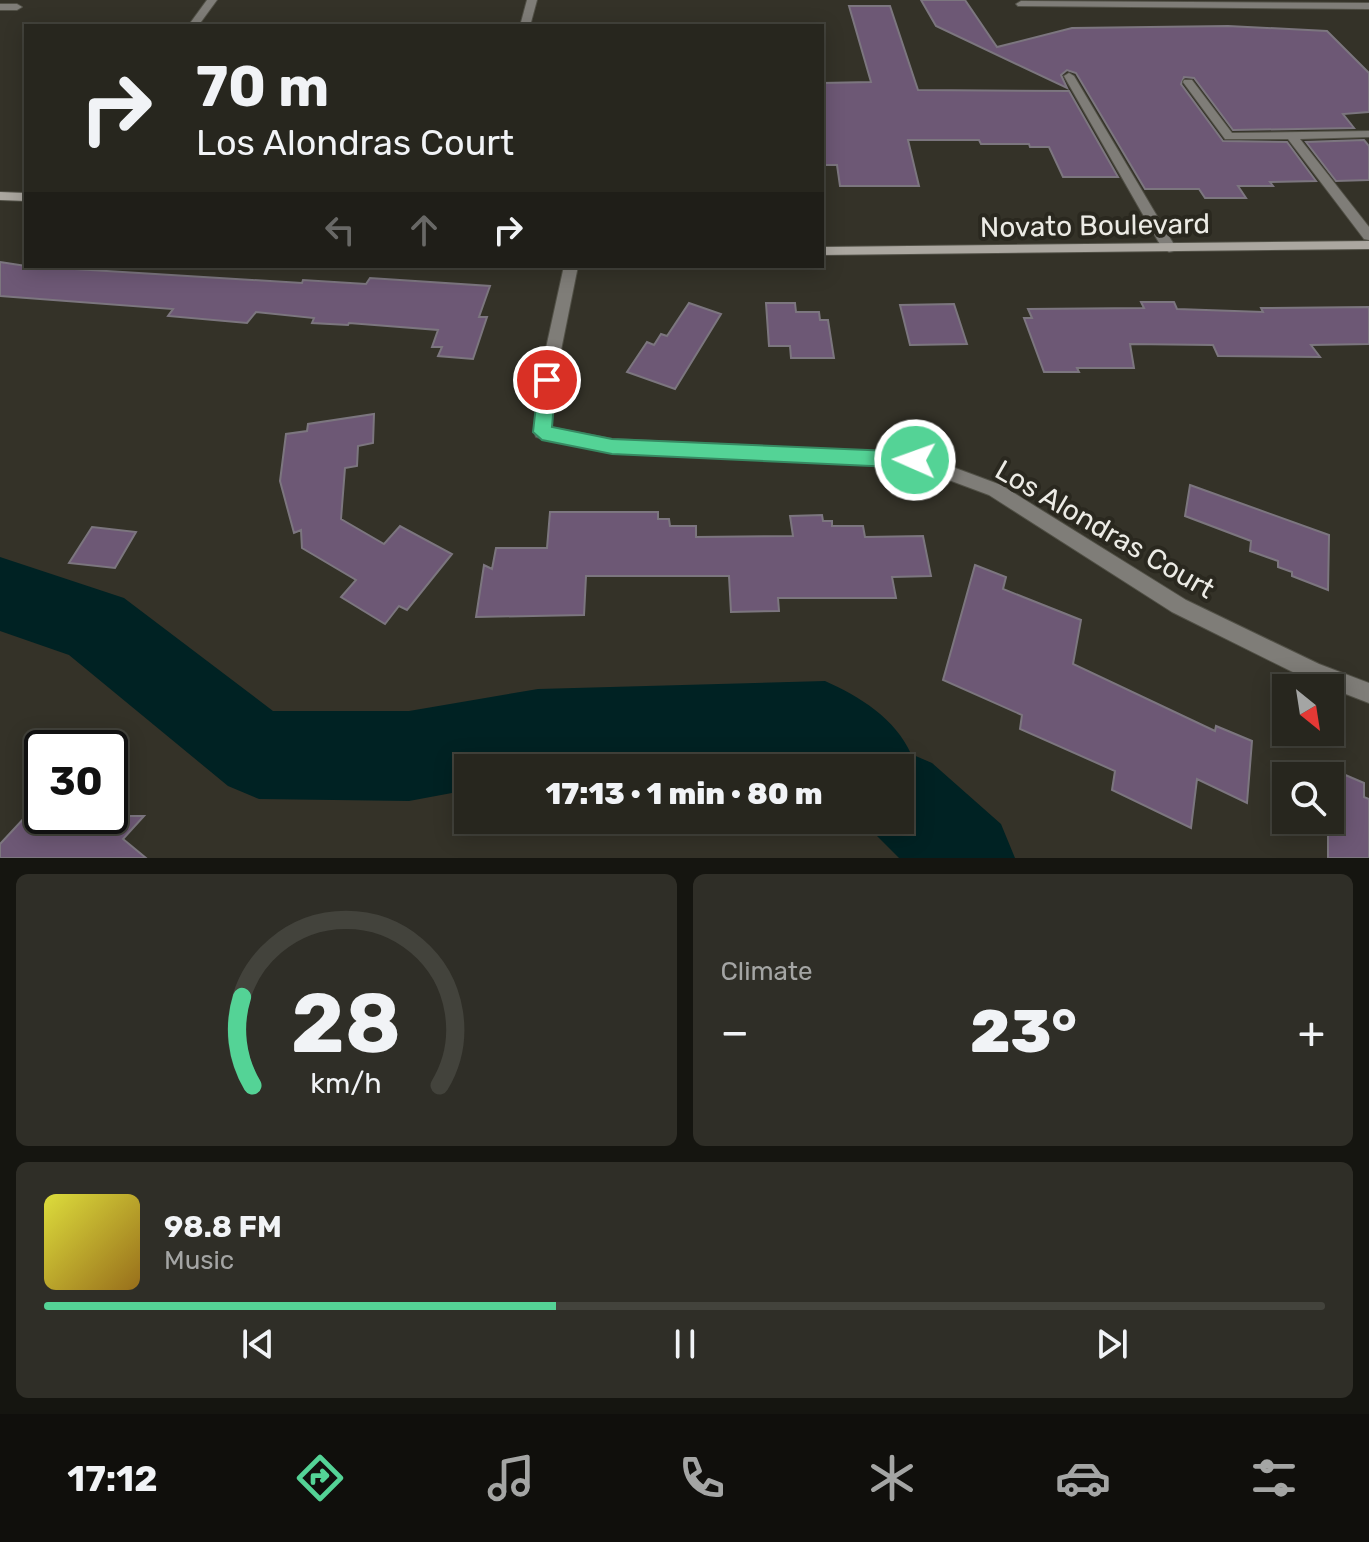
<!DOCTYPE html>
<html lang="en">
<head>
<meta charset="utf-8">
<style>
  :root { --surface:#27261e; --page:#2f2e27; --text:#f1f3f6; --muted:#a4a5a4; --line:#43433c; --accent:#54d396 }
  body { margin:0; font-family:Rubik,sans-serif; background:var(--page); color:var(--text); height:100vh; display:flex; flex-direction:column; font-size:30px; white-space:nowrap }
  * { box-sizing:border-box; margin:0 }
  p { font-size:26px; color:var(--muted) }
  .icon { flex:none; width:44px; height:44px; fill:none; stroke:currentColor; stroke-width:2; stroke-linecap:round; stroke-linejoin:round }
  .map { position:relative; height:858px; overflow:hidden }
  .sheet { display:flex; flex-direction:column; gap:16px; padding:16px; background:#151510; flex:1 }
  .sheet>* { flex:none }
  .banner { position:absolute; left:24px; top:24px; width:800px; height:244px; border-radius:0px; box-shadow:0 4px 20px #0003,0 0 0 2px var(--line); background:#27261e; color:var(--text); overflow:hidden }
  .needle { width:52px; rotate:150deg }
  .fabs { position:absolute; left:1272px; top:674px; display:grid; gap:16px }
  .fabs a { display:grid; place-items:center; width:72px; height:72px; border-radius:0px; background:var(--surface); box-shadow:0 4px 20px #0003,0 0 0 2px var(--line); font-size:40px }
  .speed { position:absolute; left:24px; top:730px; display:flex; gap:16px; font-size:40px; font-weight:700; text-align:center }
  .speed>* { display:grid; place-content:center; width:104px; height:104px; border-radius:50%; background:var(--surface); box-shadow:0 4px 20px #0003,0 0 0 2px var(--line); line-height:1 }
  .speed .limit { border:4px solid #111; border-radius:12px; background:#fff; color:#111 }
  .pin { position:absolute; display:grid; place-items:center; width:68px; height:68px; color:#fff; margin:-34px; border:4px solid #fff; border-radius:50%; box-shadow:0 2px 8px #0007 }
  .me { position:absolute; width:88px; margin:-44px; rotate:272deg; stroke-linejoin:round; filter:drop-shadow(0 0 6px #0008) }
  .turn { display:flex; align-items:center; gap:28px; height:168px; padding:0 40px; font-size:36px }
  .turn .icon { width:104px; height:104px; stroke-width:2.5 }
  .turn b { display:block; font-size:56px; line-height:68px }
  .lanes { display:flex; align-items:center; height:76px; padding:0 40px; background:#0003; justify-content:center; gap:40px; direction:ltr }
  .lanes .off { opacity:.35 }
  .big { font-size:60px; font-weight:800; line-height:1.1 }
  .sheet .card { flex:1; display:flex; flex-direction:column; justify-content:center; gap:12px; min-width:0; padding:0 28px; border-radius:12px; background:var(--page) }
  .sheet .dial { align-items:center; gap:0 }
  .dial svg { height:208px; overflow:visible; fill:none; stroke:var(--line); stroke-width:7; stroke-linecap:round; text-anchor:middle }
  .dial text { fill:var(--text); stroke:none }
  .song { display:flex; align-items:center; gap:24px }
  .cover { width:96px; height:96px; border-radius:12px; background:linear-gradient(135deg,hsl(60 70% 55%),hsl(40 70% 35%)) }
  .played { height:8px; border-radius:4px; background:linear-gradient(90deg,var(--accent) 40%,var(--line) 40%) }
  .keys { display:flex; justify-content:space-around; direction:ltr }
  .heat { display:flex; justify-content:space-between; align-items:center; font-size:44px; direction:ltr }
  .sheet .tiles { flex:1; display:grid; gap:16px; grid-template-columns:1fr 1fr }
  .card:last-child { grid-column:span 2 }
  .trip { position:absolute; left:454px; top:754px; width:460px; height:80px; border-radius:0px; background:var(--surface); box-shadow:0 4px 20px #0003,0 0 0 2px var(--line); font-weight:800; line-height:80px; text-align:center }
  .menu { display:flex; height:128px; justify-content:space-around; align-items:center; background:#100f0c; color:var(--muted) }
  .menu .icon { width:56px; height:56px }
  .menu .active { color:var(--accent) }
  .menu b { font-size:36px; color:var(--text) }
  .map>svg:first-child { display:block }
</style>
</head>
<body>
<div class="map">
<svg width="1369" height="858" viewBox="0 0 1369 858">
  <rect width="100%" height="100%" fill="#343228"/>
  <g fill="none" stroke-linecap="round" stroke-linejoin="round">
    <path fill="#002223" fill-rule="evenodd" d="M0,557L124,598L273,711H409L538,689L825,681C859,696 896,719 911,754L932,763L1001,824L1015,858H899L868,827L865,820H900V768H468V790L409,801L259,799L228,786L69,655L0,631Z"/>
  </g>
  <path fill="#6d5875" stroke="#7c767f" stroke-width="2" d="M921,0H965L997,47L1072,28L1228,26L1327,31L1369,73V112L1343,114L1354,128L1233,130L1194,78L1184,77L1181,84L1223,141L1287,142L1316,181L1270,182L1273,186H1238L1246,198H1205L1199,189H1145L1076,73L1067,70L1061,75L1067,88L936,26Z
    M849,6H890L918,90L1069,91L1118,177H1063L1049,147H1030L1029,144H981L979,140H908L919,186H840L837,165H824L822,152V83L871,82Z
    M1364,140L1369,146V180L1336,181L1306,142Z
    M0,262L26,266L302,283L303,280L366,284L370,278L490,286L479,317H487L473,359L438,356L442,347H432L438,330L349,323L348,325L312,323L314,318L256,312L247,323L168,316L173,309L0,296Z
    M1141,302H1174L1177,309L1263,312L1261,308L1369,307V344L1311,345L1320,357L1218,356L1213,345L1130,344L1134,368H1077L1079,372H1044L1024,318H1032L1028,309L1144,308Z
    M689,303L721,314L675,389L627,372L647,342L654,345L661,334L667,336Z
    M766,303H795L796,312H819L820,320H828L834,358H791L790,346H769Z
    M954,304L967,344L910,345L900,305Z
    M374,414L373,443L358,446L357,466L345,468L341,519L384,544L400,526L452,554L407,610L399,606L385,624L341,597L356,580L302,548L301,530L294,533L280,481L286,434L307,431L308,424Z
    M1190,485L1329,535L1328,590L1292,576V572L1278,567V561L1250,551L1251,541L1185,516Z
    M550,512H658V519H669L670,526H696V537L793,536L790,516L822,515L823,521H832V526H863L865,537L923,536L931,576L892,577L896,598H778L779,611L731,612L729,576H586L584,615L476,617L484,565L492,569L496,548H547Z
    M92,527L136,532L115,568L69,563Z
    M975,565L1006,577L1003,589L1081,620L1073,664L1215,731L1216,726L1252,741L1247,803L1197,779L1191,828L1112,790L1115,771L1020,729L1022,715L943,680Z
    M1322,765L1364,783V797L1369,799V858H1328V834L1321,831V820H1330V776H1321Z
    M26,816H144L123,839L146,858H0V844Z"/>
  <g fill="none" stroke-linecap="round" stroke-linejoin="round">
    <defs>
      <path id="lane" d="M0,4H17L22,7L17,10H0Z
        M1069,73L1074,76L1176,248L1174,251L1169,252L1162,248L1064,76Z"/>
      <path id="street" d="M207,0H217L198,26H188Z
        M527,0H537L530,26H520Z
        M1021,1L1369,3V9L1018,6L1016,4Z
        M1184,80H1192L1232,133L1369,131V137L1300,139L1369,227V240L1364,239L1288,139H1225L1183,82Z
        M564,266H578L555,380L550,427L612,439L915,453L1001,485L1186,600L1319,664L1369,683V703L1307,679L1172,612L989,495L914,467L612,453L536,437L534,432L539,380Z"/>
      <path id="secondary" d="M0,192L26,193V201L0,200Z
        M1369,241V249L822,255V247Z"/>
    </defs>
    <use href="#lane" stroke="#515046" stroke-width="2"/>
    <use href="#street" stroke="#515046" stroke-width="2"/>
    <use href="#secondary" stroke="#515046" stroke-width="2"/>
    <use href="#lane" fill="#7f7d78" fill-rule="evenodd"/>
    <use href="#street" fill="#7f7d78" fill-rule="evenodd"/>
    <use href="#secondary" fill="#aba7a0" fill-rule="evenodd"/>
  </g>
  <path fill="#54d396" stroke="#378962" stroke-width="2" d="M547,373L556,380L552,427L612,439L915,452L922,454L925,460L922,465L915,468L612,454L542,440L533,432L539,380Z"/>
  <g text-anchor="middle" stroke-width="8" stroke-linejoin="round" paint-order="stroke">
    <g font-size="28" fill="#ecebe5" stroke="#2a281f">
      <text transform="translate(1095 225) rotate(-1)" y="10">Novato Boulevard</text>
      <text transform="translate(1105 529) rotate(30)" y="10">Los Alondras Court</text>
    </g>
  </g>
</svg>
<div class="fabs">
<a><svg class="needle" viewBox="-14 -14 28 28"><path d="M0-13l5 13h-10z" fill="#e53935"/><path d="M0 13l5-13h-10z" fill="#a4a5a4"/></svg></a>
<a><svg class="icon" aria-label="search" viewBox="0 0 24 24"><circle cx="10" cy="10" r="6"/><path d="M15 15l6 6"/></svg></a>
</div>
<div class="speed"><div class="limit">30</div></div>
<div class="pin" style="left:547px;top:380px;background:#d93025"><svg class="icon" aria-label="arrive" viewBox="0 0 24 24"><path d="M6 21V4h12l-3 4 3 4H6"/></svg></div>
<svg class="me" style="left:915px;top:460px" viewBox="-20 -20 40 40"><circle r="17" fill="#54d396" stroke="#fff" stroke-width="3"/><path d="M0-11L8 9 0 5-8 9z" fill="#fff"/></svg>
<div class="trip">17:13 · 1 min · 80 m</div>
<div class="banner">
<div class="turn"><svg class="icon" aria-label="right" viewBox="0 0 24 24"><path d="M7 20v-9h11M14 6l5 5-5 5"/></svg><div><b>70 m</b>Los Alondras Court</div></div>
<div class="lanes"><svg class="icon off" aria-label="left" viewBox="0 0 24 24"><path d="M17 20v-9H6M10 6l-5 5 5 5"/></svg><svg class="icon off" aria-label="ahead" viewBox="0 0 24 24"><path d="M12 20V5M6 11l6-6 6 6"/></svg><svg class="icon" aria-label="right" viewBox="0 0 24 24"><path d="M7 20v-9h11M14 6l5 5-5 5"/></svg></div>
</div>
</div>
<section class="sheet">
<div class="tiles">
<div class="card dial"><svg viewBox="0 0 100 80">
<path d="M14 69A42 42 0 1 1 86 69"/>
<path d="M14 69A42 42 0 0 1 10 35" stroke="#54d396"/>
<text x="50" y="56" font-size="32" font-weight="700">28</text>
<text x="50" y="72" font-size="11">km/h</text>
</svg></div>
<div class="card"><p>Climate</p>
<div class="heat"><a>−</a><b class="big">23°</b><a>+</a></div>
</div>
<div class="card">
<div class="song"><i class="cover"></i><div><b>98.8 FM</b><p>Music</p></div></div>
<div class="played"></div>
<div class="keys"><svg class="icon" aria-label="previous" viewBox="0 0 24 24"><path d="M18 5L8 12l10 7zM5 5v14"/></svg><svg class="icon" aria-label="pause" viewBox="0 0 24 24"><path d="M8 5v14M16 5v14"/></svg><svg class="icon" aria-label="next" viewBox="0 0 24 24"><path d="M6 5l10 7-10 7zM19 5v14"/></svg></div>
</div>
</div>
</section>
<nav class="menu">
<b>17:12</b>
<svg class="icon active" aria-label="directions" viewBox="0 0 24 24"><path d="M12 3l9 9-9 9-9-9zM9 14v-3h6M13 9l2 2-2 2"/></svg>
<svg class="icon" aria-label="music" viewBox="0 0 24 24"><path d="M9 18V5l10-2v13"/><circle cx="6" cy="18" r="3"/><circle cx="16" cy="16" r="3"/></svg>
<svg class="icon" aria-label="phone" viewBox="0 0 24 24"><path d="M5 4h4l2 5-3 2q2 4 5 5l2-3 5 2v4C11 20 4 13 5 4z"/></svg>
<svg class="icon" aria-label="climate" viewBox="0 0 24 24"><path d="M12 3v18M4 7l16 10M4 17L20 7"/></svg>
<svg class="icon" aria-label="car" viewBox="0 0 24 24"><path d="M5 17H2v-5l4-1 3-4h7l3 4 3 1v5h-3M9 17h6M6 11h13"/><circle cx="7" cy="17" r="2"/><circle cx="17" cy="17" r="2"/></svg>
<svg class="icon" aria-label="filters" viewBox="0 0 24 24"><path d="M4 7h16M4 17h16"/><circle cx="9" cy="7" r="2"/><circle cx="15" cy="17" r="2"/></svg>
</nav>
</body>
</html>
